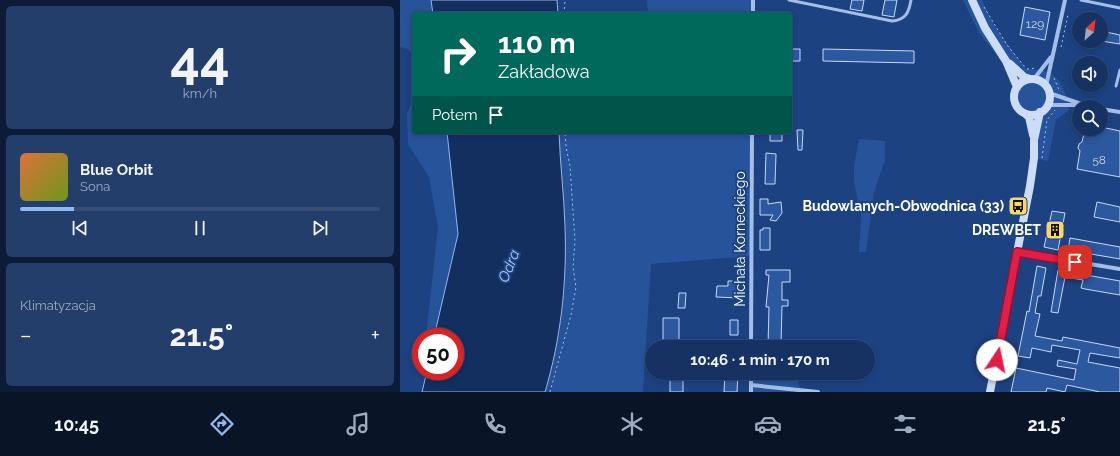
<!DOCTYPE html>
<html lang="pl">
<head>
<meta charset="utf-8">
<style>
  :root { --surface:#163262; --page:#233e6b; --text:#f1f3f6; --muted:#9eaabe; --line:#354d77; --accent:#90b9f0 }
  body { margin:0; font-family:Raleway,sans-serif; background:var(--page); color:var(--text); height:100vh; display:flex; flex-direction:column; font-size:15px; white-space:nowrap }
  * { box-sizing:border-box; margin:0 }
  p { font-size:13px; color:var(--muted) }
  .icon { flex:none; width:22px; height:22px; fill:none; stroke:currentColor; stroke-width:2; stroke-linecap:round; stroke-linejoin:round }
  .map { position:relative; flex:1; overflow:hidden }
  .sheet { display:flex; flex-direction:column; gap:6px; padding:6px; background:#0c1c36; width:400px }
  .sheet>* { flex:none }
  .top-card { position:absolute; left:12px; top:12px; width:380px; height:122px; border-radius:4px; box-shadow:0 2px 6px #0003,0 0 0 1px var(--line); background:#00695c; color:#fff; overflow:hidden }
  .needle { width:26px; rotate:27deg }
  .buttons { position:absolute; left:672px; top:12px; display:grid; gap:8px }
  .buttons a { display:grid; place-items:center; width:36px; height:36px; border-radius:50%; background:var(--surface); box-shadow:0 2px 6px #0003,0 0 0 1px var(--line); font-size:20px }
  .speed { position:absolute; left:12px; top:328px; display:flex; gap:8px; font-size:20px; font-weight:700; text-align:center }
  .speed>* { display:grid; place-content:center; width:52px; height:52px; border-radius:50%; background:var(--surface); box-shadow:0 2px 6px #0003,0 0 0 1px var(--line); line-height:1 }
  .speed .limit { border:6px solid #d22; background:#fff; color:#111 }
  .pin { position:absolute; display:grid; place-items:center; width:34px; height:34px; color:#fff; margin:-17px; border-radius:8px; box-shadow:0 2px 6px #0006 }
  .me { position:absolute; width:44px; margin:-22px; rotate:11deg; stroke-linejoin:round; filter:drop-shadow(0 0 3px #0008) }
  .turn { display:flex; align-items:center; gap:14px; height:84px; padding:0 20px; font-size:18px }
  .turn .icon { width:52px; height:52px; stroke-width:2.5 }
  .turn b { display:block; font-size:28px; line-height:34px }
  .then { display:flex; align-items:center; height:38px; padding:0 20px; background:#0003; gap:8px; font-size:15px }
  .big { font-size:30px; font-weight:700; line-height:1.1 }
  .sheet .tile { flex:1; display:flex; flex-direction:column; justify-content:center; gap:6px; min-width:0; padding:0 14px; border-radius:6px; background:var(--page) }
  .sheet .dial { align-items:center; gap:0 }
  .dial b { font-size:52px; line-height:1 }
  .song { display:flex; align-items:center; gap:12px }
  .cover { width:48px; height:48px; border-radius:6px; background:linear-gradient(135deg,hsl(20 70% 55%),hsl(80 70% 35%)) }
  .played { height:4px; border-radius:2px; background:linear-gradient(90deg,var(--accent) 15%,var(--line) 15%) }
  .keys { display:flex; justify-content:space-around; direction:ltr }
  .heat { display:flex; justify-content:space-between; align-items:center; font-size:22px; direction:ltr }
  .trip { position:absolute; left:245px; top:340px; width:230px; height:40px; border-radius:20px; background:var(--surface); box-shadow:0 2px 6px #0003,0 0 0 1px var(--line); font-weight:700; line-height:40px; text-align:center }
  .tabs { display:flex; height:64px; justify-content:space-around; align-items:center; background:#091427; color:var(--muted) }
  .tabs .icon { width:28px; height:28px }
  .tabs .active { color:var(--accent) }
  .tabs b { font-size:18px; color:var(--text) }
  main { display:flex; flex:1; min-height:0 }
  .map>svg:first-child { display:block }
</style>
</head>
<body>
<main>
<section class="sheet">
<div class="tile dial"><b>44</b><p>km/h</p></div>
<div class="tile">
<div class="song"><i class="cover"></i><div><b>Blue Orbit</b><p>Sona</p></div></div>
<div class="played"></div>
<div class="keys"><svg class="icon" aria-label="previous" viewBox="0 0 24 24"><path d="M18 5L8 12l10 7zM5 5v14"/></svg><svg class="icon" aria-label="pause" viewBox="0 0 24 24"><path d="M8 5v14M16 5v14"/></svg><svg class="icon" aria-label="next" viewBox="0 0 24 24"><path d="M6 5l10 7-10 7zM19 5v14"/></svg></div>
</div>
<div class="tile"><p>Klimatyzacja</p>
<div class="heat"><a>−</a><b class="big">21.5°</b><a>+</a></div>
</div>
</section>
<div class="map">
<svg width="720" height="392" viewBox="0 0 720 392">
  <rect width="100%" height="100%" fill="#1d4282"/>
  <path fill="#27539a" d="M0,0H31L33,14H14V56L8,49L0,47Z
    M247,0H353V14H248Z
    M563,0H582L594,25L626,69C657,68 664,82 669,110L656,120L648,161L634,158C634,142 632,128 625,114C622,110 617,108 615,102C613,96 615,92 617,87L603,63L579,33Z
    M14,97V132H47L58,234L34,337H26L38,227L29,177L8,144L7,114Z
    M159,132H352L351,256L251,264L243,392H145L160,332Z
    M459,139L485,141V160L474,192L466,252H459L461,216L454,182V166Z
    M351,373H395L401,390L418,392H351Z"/>
  <path fill="#132f60" stroke="#96b7eb" d="M31,0H157L158,14H33Z
    M47,132H159C160,163 164,195 165,226C167,283 161,338 145,392H22L27,371H55V337H34L58,234Z"/>
  <path fill="#2c589f" stroke="#c7d9f7" d="M452,0H464L462,11L450,9Z
    M485,0H497L494,17L482,15Z
    M625,7L650,12L645,40L620,35Z
    M701,31L720,35V44L701,41Z
    M390,49H400V61H390Z
    M423,49L514,51V63L423,61Z
    M701,127L720,131V177L677,169L680,151L678,148L679,144L682,142L685,129H701Z
    M397,130H403L402,150H398Z
    M370,132H382V141H370Z
    M366,153L376,154L375,184H365Z
    M360,199H368V204L381,202L382,213L376,221L370,220L373,215H360Z
    M697,202L720,207V222L694,217Z
    M652,211L665,213L658,250L644,247Z
    M363,228H370V250H360V230H363Z
    M670,238L720,247V259L668,250Z
    M637,266L646,268L641,296H638L635,313L640,314L635,336L662,341L663,337L720,348V358L690,353L688,362L720,368V392H700L667,385L665,392L647,388L646,392H611L616,368L674,380L676,369L657,366L658,360L677,364L680,350L652,345L651,352L632,348L630,358L618,356L627,311L629,312Z
    M366,270H390V282H382V300H388V306H382L381,345L368,346L369,307H366L369,275H366Z
    M658,270L720,281V295L685,289L681,288L683,280L665,277L658,313L651,312Z
    M328,281H339V298L316,297L317,286H328Z
    M279,293H286L285,308H278Z
    M263,318H279V347H263Z
    M330,320H338V335H330Z
    M325,373H338L337,392H324Z
    M270,377H283V392H270Z"/>
  <g fill="none" stroke-linecap="round" stroke-linejoin="round">
    <path stroke="#a2bee9" stroke-width="1" stroke-dasharray="2 3" stroke-linecap="butt" d="M584,7L607,45L625,67
      M164,14L165,0
      M661,47L668,15
      M627,69L636,68
      M654,78L659,90
      M642,158L647,120L655,110
      M150,392L171,315L176,287L173,267L175,241L170,166L166,147L165,132"/>
    <path stroke="#a2bee9" stroke-width="3" d="M389,0L492,21C506,20 509,12 511,0
      M681,0L720,8
      M716,86L720,70"/>
    <path stroke="#a2bee9" stroke-width="4" d="M353,14V0
      M634,79L651,57
      M646,86L665,0
      M649,93L690,107
      M646,107L651,105H679
      M701,109L720,112
      M617,252L720,269
      M351,347L352,132
      M351,373V392
      M351,385L418,392"/>
    <path stroke="#ceddf7" stroke-width="8" d="M572,0L585,28L606,61L617,87
      M610,64L624,77L630,79
      M614 97a18 18 0 1 1 36 0a18 18 0 1 1-36 0Z
      M624,113L629,117L633,135
      M590,392L630,186L634,158V140L640,112"/>
  </g>
  <g fill="none" stroke-linecap="round" stroke-linejoin="round">
    <defs>
      <path id="route" d="M597,360L617,252L675,262"/>
    </defs>
    <use href="#route" stroke="#92132f" stroke-width="10"/>
    <use href="#route" stroke="#e11d48" stroke-width="7"/>
  </g>
  <defs>
    <symbol id="bus-square" viewBox="-11 -11 22 22"><rect x="-9" y="-9" width="18" height="18" rx="4" fill="#f9d861" stroke="#1d4282"/><path d="M-5-6H5V4H4V6H2V4H-2V6H-4V4H-5ZM-3.5-4V0h7V-4ZM-3.5 1.2v1.5H-2V1.2ZM2 1.2v1.5H3.5V1.2Z" fill="#111"/></symbol>
    <symbol id="building-square" viewBox="-11 -11 22 22"><rect x="-9" y="-9" width="18" height="18" rx="4" fill="#f9d861" stroke="#1d4282"/><path d="M-4-6H4V6H1V3H-1V6H-4ZM-2.5-4.3h1.7v1.8h-1.7ZM.8-4.3h1.7v1.8H.8ZM-2.5-1h1.7V.8h-1.7ZM.8-1h1.7V.8H.8Z" fill="#111"/></symbol>
  </defs>
  <g fill-rule="evenodd">
    <use href="#bus-square" x="607" y="195" width="22" height="22"/>
    <use href="#building-square" x="644" y="219" width="22" height="22"/>
  </g>
  <g text-anchor="middle" stroke-width="4" stroke-linejoin="round" paint-order="stroke">
    <g font-size="12" fill="#cad5e7">
      <text x="635" y="28">129</text>
      <text x="699" y="164">58</text>
    </g>
    <g font-size="14" font-weight="bold" fill="#fff" stroke="#1d4282" text-anchor="end">
      <text x="604" y="211">Budowlanych-Obwodnica (33)</text>
      <text x="641" y="235">DREWBET</text>
    </g>
    <g font-size="14" fill="#fff" stroke="#1d4282">
      <text transform="translate(340 239) rotate(-90)" y="5">Michała Korneckiego</text>
    </g>
    <g font-size="15" font-style="italic" fill="#aec8f1" stroke="#1d4282">
      <text transform="translate(109 266) rotate(-68)" y="5">Odra</text>
    </g>
  </g>
</svg>
<div class="buttons">
<a><svg class="needle" viewBox="-14 -14 28 28"><path d="M0-13l5 13h-10z" fill="#e53935"/><path d="M0 13l5-13h-10z" fill="#9eaabe"/></svg></a>
<a><svg class="icon" aria-label="sound" viewBox="0 0 24 24"><path d="M4 9h4l5-4v14l-5-4H4zM17 9q2 3 0 6"/></svg></a>
<a><svg class="icon" aria-label="search" viewBox="0 0 24 24"><circle cx="10" cy="10" r="6"/><path d="M15 15l6 6"/></svg></a>
</div>
<div class="speed"><div class="limit">50</div></div>
<div class="pin" style="left:675px;top:262px;background:#d93025"><svg class="icon" aria-label="arrive" viewBox="0 0 24 24"><path d="M6 21V4h12l-3 4 3 4H6"/></svg></div>
<svg class="me" style="left:597px;top:360px" viewBox="-20 -20 40 40"><circle r="19" fill="#fff"/><path d="M0-13L10 11 0 6-10 11z" fill="#e11d48"/></svg>
<div class="trip">10:46 · 1 min · 170 m</div>
<div class="top-card">
<div class="turn"><svg class="icon" aria-label="right" viewBox="0 0 24 24"><path d="M7 20v-9h11M14 6l5 5-5 5"/></svg><div><b>110 m</b>Zakładowa</div></div>
<div class="then">Potem<svg class="icon" aria-label="arrive" viewBox="0 0 24 24"><path d="M6 21V4h12l-3 4 3 4H6"/></svg></div>
</div>
</div>
</main>
<nav class="tabs">
<b>10:45</b>
<svg class="icon active" aria-label="directions" viewBox="0 0 24 24"><path d="M12 3l9 9-9 9-9-9zM9 14v-3h6M13 9l2 2-2 2"/></svg>
<svg class="icon" aria-label="music" viewBox="0 0 24 24"><path d="M9 18V5l10-2v13"/><circle cx="6" cy="18" r="3"/><circle cx="16" cy="16" r="3"/></svg>
<svg class="icon" aria-label="phone" viewBox="0 0 24 24"><path d="M5 4h4l2 5-3 2q2 4 5 5l2-3 5 2v4C11 20 4 13 5 4z"/></svg>
<svg class="icon" aria-label="climate" viewBox="0 0 24 24"><path d="M12 3v18M4 7l16 10M4 17L20 7"/></svg>
<svg class="icon" aria-label="car" viewBox="0 0 24 24"><path d="M5 17H2v-5l4-1 3-4h7l3 4 3 1v5h-3M9 17h6M6 11h13"/><circle cx="7" cy="17" r="2"/><circle cx="17" cy="17" r="2"/></svg>
<svg class="icon" aria-label="filters" viewBox="0 0 24 24"><path d="M4 7h16M4 17h16"/><circle cx="9" cy="7" r="2"/><circle cx="15" cy="17" r="2"/></svg>
<b>21.5°</b>
</nav>
</body>
</html>
